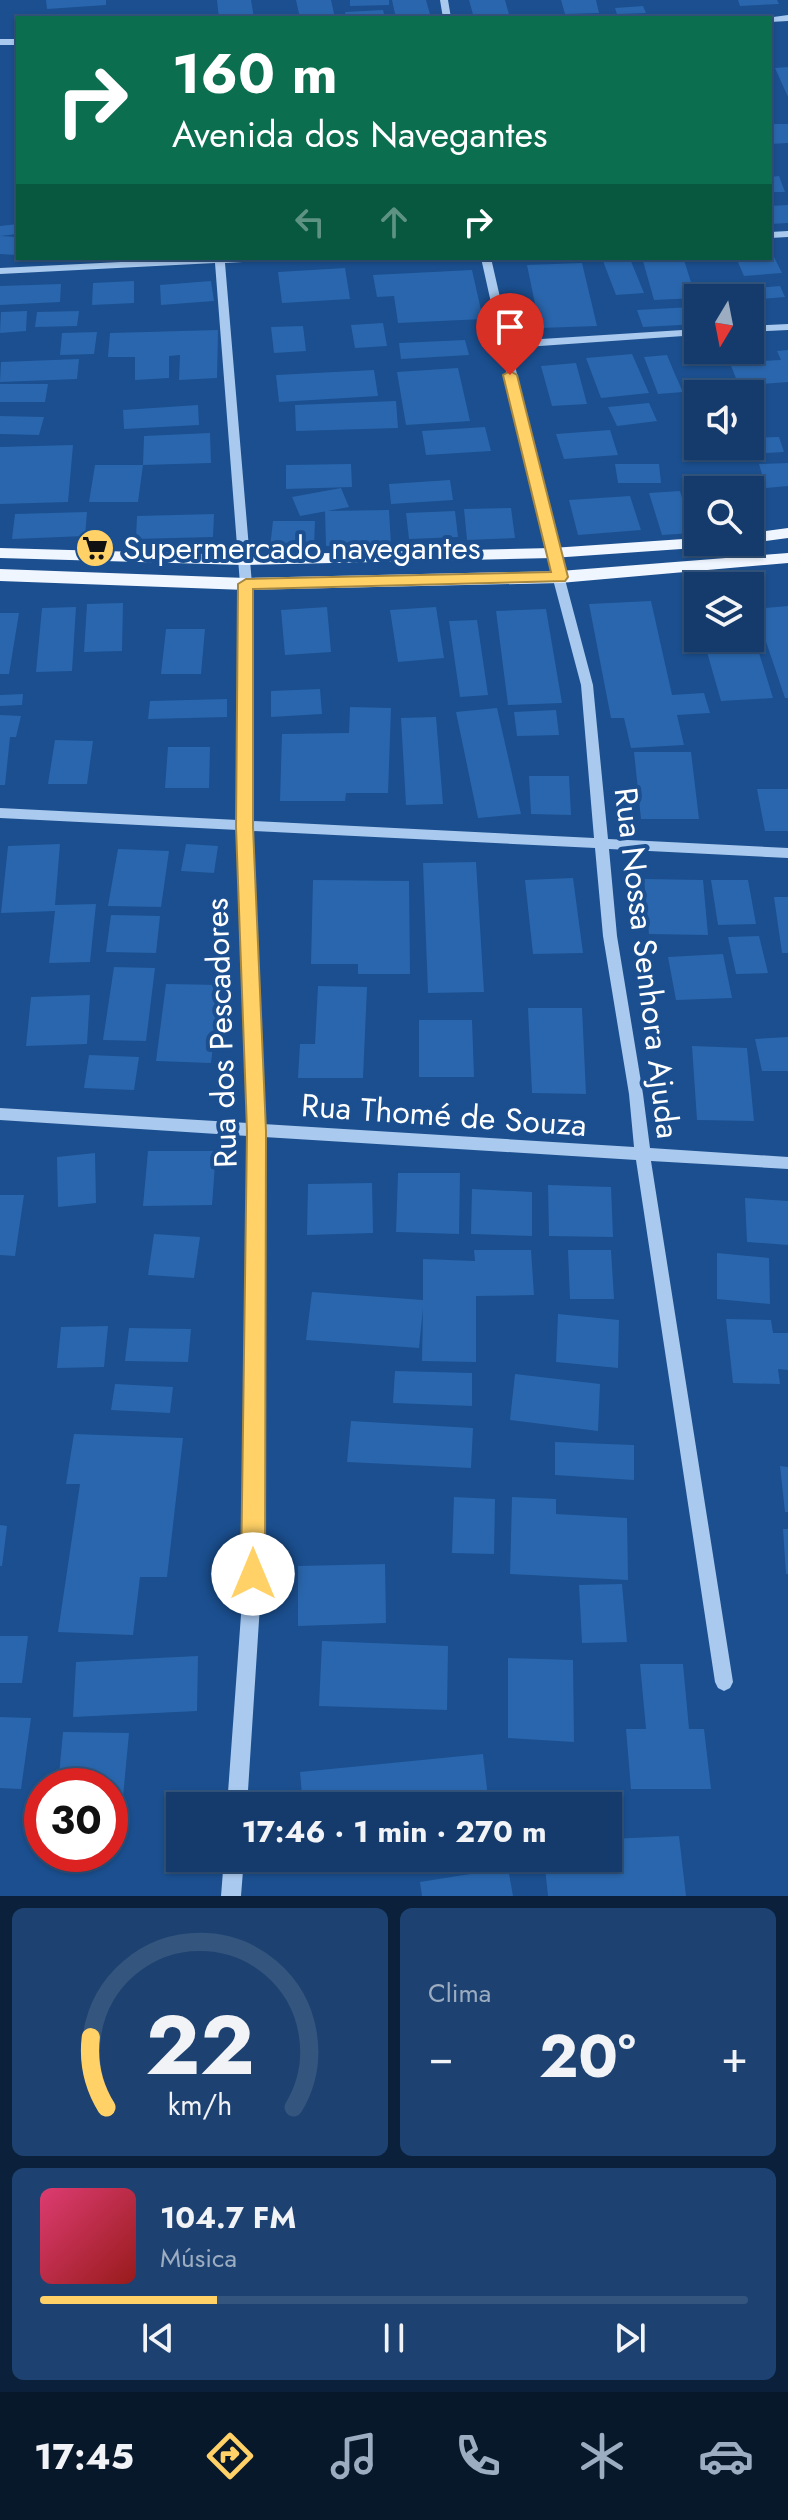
<!DOCTYPE html>
<html lang="pt">
<head>
<meta charset="utf-8">
<style>
  :root { --surface:#143b6b; --page:#1d4271; --text:#f1f3f6; --muted:#9dadc1; --line:#33557e; --accent:#ffd166 }
  body { margin:0; font-family:Jost,sans-serif; background:var(--page); color:var(--text); height:100vh; display:flex; flex-direction:column; font-size:30px; white-space:nowrap }
  * { box-sizing:border-box; margin:0 }
  p { font-size:26px; color:var(--muted) }
  .icon { flex:none; width:44px; height:44px; fill:none; stroke:currentColor; stroke-width:2; stroke-linecap:round; stroke-linejoin:round }
  .map { position:relative; height:1896px; overflow:hidden }
  .sheet { display:flex; flex-direction:column; gap:12px; padding:12px; background:#0b203b; flex:1 }
  .sheet>* { flex:none }
  .banner { position:absolute; left:16px; top:16px; width:756px; height:244px; border-radius:0px; box-shadow:0 2px 6px #0004,0 0 0 2px var(--line); background:#0b6e4f; color:#fff; overflow:hidden }
  .needle { width:52px; rotate:190deg }
  .buttons { position:absolute; left:684px; top:284px; display:grid; gap:16px }
  .buttons a { display:grid; place-items:center; width:80px; height:80px; border-radius:0px; background:var(--surface); box-shadow:0 2px 6px #0004,0 0 0 2px var(--line); font-size:40px }
  .speed { position:absolute; left:24px; top:1768px; display:flex; gap:16px; font-size:40px; font-weight:700; text-align:center }
  .speed>* { display:grid; place-content:center; width:104px; height:104px; border-radius:50%; background:var(--surface); box-shadow:0 2px 6px #0004,0 0 0 2px var(--line); line-height:1 }
  .speed .limit { border:12px solid #d22; background:#fff; color:#111 }
  .pin { position:absolute; display:grid; place-items:center; width:68px; height:68px; color:#fff; margin:-82px -34px; border-radius:50% 50% 50% 0; rotate:-45deg; box-shadow:0 0 8px #0007 }
  .pin .icon { rotate:45deg }
  .me { position:absolute; width:88px; margin:-44px; rotate:0deg; stroke-linejoin:round; filter:drop-shadow(0 0 6px #0008) }
  .turn { display:flex; align-items:center; gap:28px; height:168px; padding:0 24px; font-size:36px }
  .turn .icon { width:104px; height:104px; stroke-width:2.5 }
  .turn b { display:block; font-size:56px; line-height:68px }
  .lanes { display:flex; align-items:center; height:76px; padding:0 24px; background:#0003; justify-content:center; gap:40px; direction:ltr }
  .lanes .off { opacity:.35 }
  .big { font-size:60px; font-weight:700; line-height:1.1 }
  .sheet .widget { flex:1; display:flex; flex-direction:column; justify-content:center; gap:12px; min-width:0; padding:0 28px; border-radius:12px; background:var(--page) }
  .sheet .dial { align-items:center; gap:0 }
  .dial svg { height:208px; overflow:visible; fill:none; stroke:var(--line); stroke-width:7; stroke-linecap:round; text-anchor:middle }
  .dial text { fill:var(--text); stroke:none }
  .song { display:flex; align-items:center; gap:24px }
  .cover { width:96px; height:96px; border-radius:12px; background:linear-gradient(135deg,hsl(340 70% 55%),hsl(0 70% 35%)) }
  .played { height:8px; border-radius:4px; background:linear-gradient(90deg,var(--accent) 25%,var(--line) 25%) }
  .keys { display:flex; justify-content:space-around; direction:ltr }
  .heat { display:flex; justify-content:space-between; align-items:center; font-size:44px; direction:ltr }
  .sheet .tiles { flex:1; display:grid; gap:12px; grid-template-columns:1fr 1fr }
  .widget:last-child { grid-column:span 2 }
  .trip { position:absolute; left:166px; top:1792px; width:456px; height:80px; border-radius:0px; background:var(--surface); box-shadow:0 2px 6px #0004,0 0 0 2px var(--line); font-weight:700; line-height:80px; text-align:center }
  .tab-bar { display:flex; height:128px; justify-content:space-around; align-items:center; background:#08182b; color:var(--muted) }
  .tab-bar .icon { width:56px; height:56px }
  .tab-bar .active { color:var(--accent) }
  .tab-bar b { font-size:36px; color:var(--text) }
  .map>svg:first-child { display:block }
</style>
</head>
<body>
<div class="map">
<svg width="788" height="1896" viewBox="0 0 788 1896">
  <rect width="100%" height="100%" fill="#1b4f8f"/>
  <path fill="#2a66ad" d="M46,0H106V5L47,9Z
    M217,0H251L254,18H219Z
    M296,0H331L335,18H300Z
    M350,0H389V5L350,6Z
    M392,0H426L431,18H396Z
    M469,0H505L510,18H474Z
    M561,0H596L599,13L565,14Z
    M738,0H777L779,4L740,6Z
    M643,6L646,13L617,14L615,8Z
    M383,10L385,18H346L345,12Z
    M788,67V97L775,68Z
    M770,124H788V143L770,144Z
    M779,176L785,192H770V177Z
    M788,205V223L770,224V206Z
    M18,224V234L0,236V226Z
    M0,236L18,237L16,255L0,254Z
    M774,257L782,273L744,276L737,260Z
    M630,259L644,293L616,295L603,261Z
    M684,260L696,298L654,300L643,261Z
    M582,263L597,326L540,328L527,265Z
    M345,268L350,299L282,303L278,272Z
    M472,270L483,319L398,323L394,296L377,297L373,275Z
    M134,281V303L92,305L93,283Z
    M211,281L214,301L161,305L160,285Z
    M61,284L60,302L0,305V286Z
    M780,286L785,297L750,300L746,298L742,289Z
    M692,307L698,324L643,327L637,310Z
    M27,311L26,331L0,333L1,312Z
    M79,311L77,326L35,327L37,312Z
    M383,323L387,346L355,348L351,325Z
    M303,326L306,351L274,353L271,327Z
    M218,330L217,378L179,380L180,355L169,356V378L135,380V357H108L110,333Z
    M97,332L94,354L60,355L62,333Z
    M465,340L469,355L401,359L399,343Z
    M788,350V382L739,386L730,363L781,360L777,351Z
    M632,354L649,393L601,398L586,358Z
    M667,355L674,372L683,392L658,394L644,357Z
    M79,359L77,379L0,382L1,362Z
    M576,363L587,404L552,406L541,366Z
    M458,368L470,421L406,425L397,372Z
    M374,370L378,396L279,402L276,375Z
    M0,384H48L45,402H0Z
    M396,401L398,428L296,431L295,405Z
    M649,403L657,421L617,426L608,407Z
    M198,405L199,425L124,429L123,410Z
    M0,416L44,417L39,435L0,434Z
    M485,427L491,451L426,455L422,431Z
    M610,430L618,455L564,459L556,434Z
    M210,433L211,463L143,465L144,436Z
    M779,437L784,452L750,454L747,446H750V438Z
    M73,445L68,502L0,504V447Z
    M788,463V486L766,488L759,464Z
    M351,464L352,487L286,489V465Z
    M615,464H659L661,483H618Z
    M95,465H143L138,502H89Z
    M450,480L453,500L391,504L389,484Z
    M341,488L349,507L300,516L292,497Z
    M680,491L693,533L662,535L649,493Z
    M630,496L641,530L578,535L569,500Z
    M511,508L515,538L467,540L464,509Z
    M389,510L391,545L326,546L325,511Z
    M455,511L458,537L409,539L406,513Z
    M87,512L85,536L12,539L15,514Z
    M214,514L213,537L136,539L137,516Z
    M273,521H315L314,547H270Z
    M651,601L672,695L704,693L710,713L677,715L684,745L631,748L624,718H611L589,604Z
    M123,603L122,651L84,652L87,604Z
    M788,606V698H785L755,609Z
    M76,607L72,671L36,672L42,608Z
    M327,607L331,652L285,655L281,610Z
    M436,607L444,658L398,662L390,610Z
    M546,609L562,703L508,705L496,611Z
    M0,613H19L9,674H0Z
    M477,620L488,695L460,697L449,621Z
    M751,627L773,698L721,701L703,638H750Z
    M166,629H205L201,674H161Z
    M320,689L322,714L271,717V691Z
    M23,694L22,705L0,706V695Z
    M227,699V717L148,719L150,701Z
    M350,707L391,708L388,793H346L345,801H280L282,734L349,733Z
    M497,708L521,814L478,818L456,712Z
    M556,710L559,735L517,736L514,712Z
    M0,715L21,716L16,737H10L5,785H0Z
    M436,717L443,804L406,805L401,718Z
    M55,740L93,741L87,784H48Z
    M168,747H210L209,788H165Z
    M634,752H691L699,819H641Z
    M529,776H569L571,815L531,814Z
    M757,789H788V831H765Z
    M60,844L55,905L96,904L90,962L49,963L55,911L1,913L8,846Z
    M186,844L218,846L214,873L181,871Z
    M118,849L169,851L161,907L108,906Z
    M476,862L484,992L428,993L423,863Z
    M573,878L583,953L533,954L525,880Z
    M644,879L703,880L708,935L649,934Z
    M313,880L409,881L410,974H358V964H311Z
    M711,880H748L756,924L718,925Z
    M774,897H788V953H782Z
    M111,915L160,916L156,953L106,952Z
    M759,936L768,973L736,974L728,937Z
    M723,954L732,998L676,1000L668,957Z
    M114,967L155,968L146,1041L103,1040Z
    M166,984L220,985L211,1063L156,1061Z
    M318,986L367,987L363,1078H298L300,1044H315Z
    M90,995L87,1044L26,1046L31,997Z
    M528,1008H582L586,1094L532,1093Z
    M419,1020H472L474,1077H419Z
    M788,1037V1071H762L755,1039Z
    M692,1046L747,1048L754,1121L697,1120Z
    M89,1055L139,1057L134,1090L84,1088Z
    M148,1151H216L212,1205L143,1206Z
    M95,1153L96,1203L58,1207L57,1157Z
    M398,1173H460L459,1234L396,1232Z
    M372,1183L373,1233L307,1235L308,1184Z
    M548,1185L611,1187L613,1237L549,1236Z
    M472,1189L532,1192V1236L471,1234Z
    M0,1195H24L15,1256L0,1255Z
    M745,1198L788,1201V1245L747,1242Z
    M154,1234L200,1237L194,1278L148,1275Z
    M474,1250H531L534,1295L476,1296V1362L422,1361L423,1308L419,1348L306,1340L312,1292L423,1300V1259L475,1261Z
    M568,1250H611L614,1299H570Z
    M717,1253L769,1258L770,1304L717,1299Z
    M558,1314L619,1320L618,1368L556,1362Z
    M726,1319L771,1320L773,1333H788V1370L778,1369L780,1384L733,1383Z
    M108,1326L104,1367L57,1368L61,1327Z
    M129,1328L191,1329L188,1362L125,1361Z
    M395,1371L472,1373V1406L393,1403Z
    M515,1374L600,1384L598,1431L510,1420Z
    M115,1384L173,1387L170,1413L111,1410Z
    M351,1421L473,1428L471,1468L347,1462Z
    M74,1434L183,1438L167,1577H140L133,1635L58,1632L80,1484H66Z
    M555,1442L634,1445V1480L555,1475Z
    M780,1466L788,1467V1512H785Z
    M454,1497L495,1499L494,1554L452,1553Z
    M512,1497L556,1499V1514L627,1518L628,1580L510,1574Z
    M0,1525L7,1526L2,1566H0Z
    M783,1529H788V1574H786Z
    M385,1564L386,1623L298,1626V1566Z
    M622,1584L627,1642L582,1643L579,1585Z
    M0,1636H28L22,1683H0Z
    M322,1641L448,1646L447,1710L319,1706Z
    M198,1656L197,1711L73,1717L76,1662Z
    M508,1658L573,1660L574,1742L508,1738Z
    M640,1664H683L689,1729H704L711,1789H631L626,1729H646Z
    M0,1717L31,1718L21,1789L0,1788Z
    M63,1732L129,1733L123,1797L110,1796V1786H58Z
    M483,1754L489,1806H303L300,1772Z
    M679,1836L686,1896H548L544,1858H608V1839Z
    M508,1868L513,1896H422L420,1882Z"/>
  <g fill="none" stroke-linecap="round" stroke-linejoin="round">
    <path fill="#a9c9ee" fill-rule="evenodd" d="M440,0H448L451,18H443Z
      M788,15V21L770,22V18H766Z
      M0,39H18V45H0Z
      M788,231V237L770,238V232Z
      M201,258H266L261,261L225,263L252,584V821L594,838L581,685L546,553L501,348L498,345L500,343L481,258H491L510,341L698,329V335L511,348L558,553L593,685L608,839L788,848V858L609,849L617,936L643,1094L650,1148L788,1157V1169L651,1161L733,1682L730,1688L724,1691L718,1688L715,1682L636,1160L264,1137L262,1574L247,1806H227L244,1574L248,1136L0,1120V1108L248,1123L238,830L0,818V808L238,820L240,584L215,263L0,274V268ZM252,831L595,848L603,936L629,1094L634,1147L263,1124Z
      M788,324V330L750,332V326Z
      M224,1858H244L241,1896H221Z"/>
    <path fill="#f0f6ff" fill-rule="evenodd" d="M788,528V538L750,543L745,542H750V533Z
      M698,538V542H718L710,547L552,558L244,565L0,558V548L244,555L552,548Z
      M788,553V563L560,583L246,590L0,581V569L246,578L560,571Z"/>
  </g>
  <path fill="#ffd166" stroke="#a68842" stroke-width="2" d="M510,371L517,375L568,577L565,581L253,589V827L266,1131L265,1574L261,1582L253,1585L245,1582L241,1574L247,1131L236,827L238,584L246,579L551,572L503,375Z"/>
  <defs>
    <symbol id="supermarket-disc" viewBox="-11 -11 22 22"><circle r="9.5" fill="#ffd166" stroke="#1b4f8f"/><path d="M-6-5.5h2.5l.6 2H6L4.5 2H-2.5L-4.4-4H-6ZM-1.5 3.2a1.3 1.3 0 1 0 .1 0ZM3 3.2a1.3 1.3 0 1 0 .1 0Z" fill="#111"/></symbol>
  </defs>
  <g fill-rule="evenodd">
    <use href="#supermarket-disc" x="73" y="526" width="44" height="44"/>
  </g>
  <g text-anchor="middle" stroke-width="8" stroke-linejoin="round" paint-order="stroke">
    <g font-size="32" fill="#fff" stroke="#1b4f8f" text-anchor="start">
      <text x="123" y="559">Supermercado navegantes</text>
    </g>
    <g font-size="32" fill="#fff" stroke="#1b4f8f">
      <text transform="translate(647 963) rotate(83)" y="11">Rua Nossa Senhora Ajuda</text>
      <text transform="translate(221 1033) rotate(-92)" y="11">Rua dos Pescadores</text>
      <text transform="translate(444 1115) rotate(4)" y="11">Rua Thomé de Souza</text>
    </g>
  </g>
</svg>
<div class="buttons">
<a><svg class="needle" viewBox="-14 -14 28 28"><path d="M0-13l5 13h-10z" fill="#e53935"/><path d="M0 13l5-13h-10z" fill="#9dadc1"/></svg></a>
<a><svg class="icon" aria-label="sound" viewBox="0 0 24 24"><path d="M4 9h4l5-4v14l-5-4H4zM17 9q2 3 0 6"/></svg></a>
<a><svg class="icon" aria-label="search" viewBox="0 0 24 24"><circle cx="10" cy="10" r="6"/><path d="M15 15l6 6"/></svg></a>
<a><svg class="icon" aria-label="layers" viewBox="0 0 24 24"><path d="M12 4l9 5-9 5-9-5zM3 14l9 5 9-5"/></svg></a>
</div>
<div class="speed"><div class="limit">30</div></div>
<div class="pin" style="left:510px;top:375px;background:#d93025"><svg class="icon" aria-label="arrive" viewBox="0 0 24 24"><path d="M6 21V4h12l-3 4 3 4H6"/></svg></div>
<svg class="me" style="left:253px;top:1574px" viewBox="-20 -20 40 40"><circle r="19" fill="#fff"/><path d="M0-13L10 11 0 6-10 11z" fill="#ffd166"/></svg>
<div class="trip">17:46 · 1 min · 270 m</div>
<div class="banner">
<div class="turn"><svg class="icon" aria-label="right" viewBox="0 0 24 24"><path d="M7 20v-9h11M14 6l5 5-5 5"/></svg><div><b>160 m</b>Avenida dos Navegantes</div></div>
<div class="lanes"><svg class="icon off" aria-label="left" viewBox="0 0 24 24"><path d="M17 20v-9H6M10 6l-5 5 5 5"/></svg><svg class="icon off" aria-label="ahead" viewBox="0 0 24 24"><path d="M12 20V5M6 11l6-6 6 6"/></svg><svg class="icon" aria-label="right" viewBox="0 0 24 24"><path d="M7 20v-9h11M14 6l5 5-5 5"/></svg></div>
</div>
</div>
<section class="sheet">
<div class="tiles">
<div class="widget dial"><svg viewBox="0 0 100 80">
<path d="M14 69A42 42 0 1 1 86 69"/>
<path d="M14 69A42 42 0 0 1 8 42" stroke="#ffd166"/>
<text x="50" y="56" font-size="32" font-weight="700">22</text>
<text x="50" y="72" font-size="11">km/h</text>
</svg></div>
<div class="widget"><p>Clima</p>
<div class="heat"><a>−</a><b class="big">20°</b><a>+</a></div>
</div>
<div class="widget">
<div class="song"><i class="cover"></i><div><b>104.7 FM</b><p>Música</p></div></div>
<div class="played"></div>
<div class="keys"><svg class="icon" aria-label="previous" viewBox="0 0 24 24"><path d="M18 5L8 12l10 7zM5 5v14"/></svg><svg class="icon" aria-label="pause" viewBox="0 0 24 24"><path d="M8 5v14M16 5v14"/></svg><svg class="icon" aria-label="next" viewBox="0 0 24 24"><path d="M6 5l10 7-10 7zM19 5v14"/></svg></div>
</div>
</div>
</section>
<nav class="tab-bar">
<b>17:45</b>
<svg class="icon active" aria-label="directions" viewBox="0 0 24 24"><path d="M12 3l9 9-9 9-9-9zM9 14v-3h6M13 9l2 2-2 2"/></svg>
<svg class="icon" aria-label="music" viewBox="0 0 24 24"><path d="M9 18V5l10-2v13"/><circle cx="6" cy="18" r="3"/><circle cx="16" cy="16" r="3"/></svg>
<svg class="icon" aria-label="phone" viewBox="0 0 24 24"><path d="M5 4h4l2 5-3 2q2 4 5 5l2-3 5 2v4C11 20 4 13 5 4z"/></svg>
<svg class="icon" aria-label="climate" viewBox="0 0 24 24"><path d="M12 3v18M4 7l16 10M4 17L20 7"/></svg>
<svg class="icon" aria-label="car" viewBox="0 0 24 24"><path d="M5 17H2v-5l4-1 3-4h7l3 4 3 1v5h-3M9 17h6M6 11h13"/><circle cx="7" cy="17" r="2"/><circle cx="17" cy="17" r="2"/></svg>
</nav>
</body>
</html>
